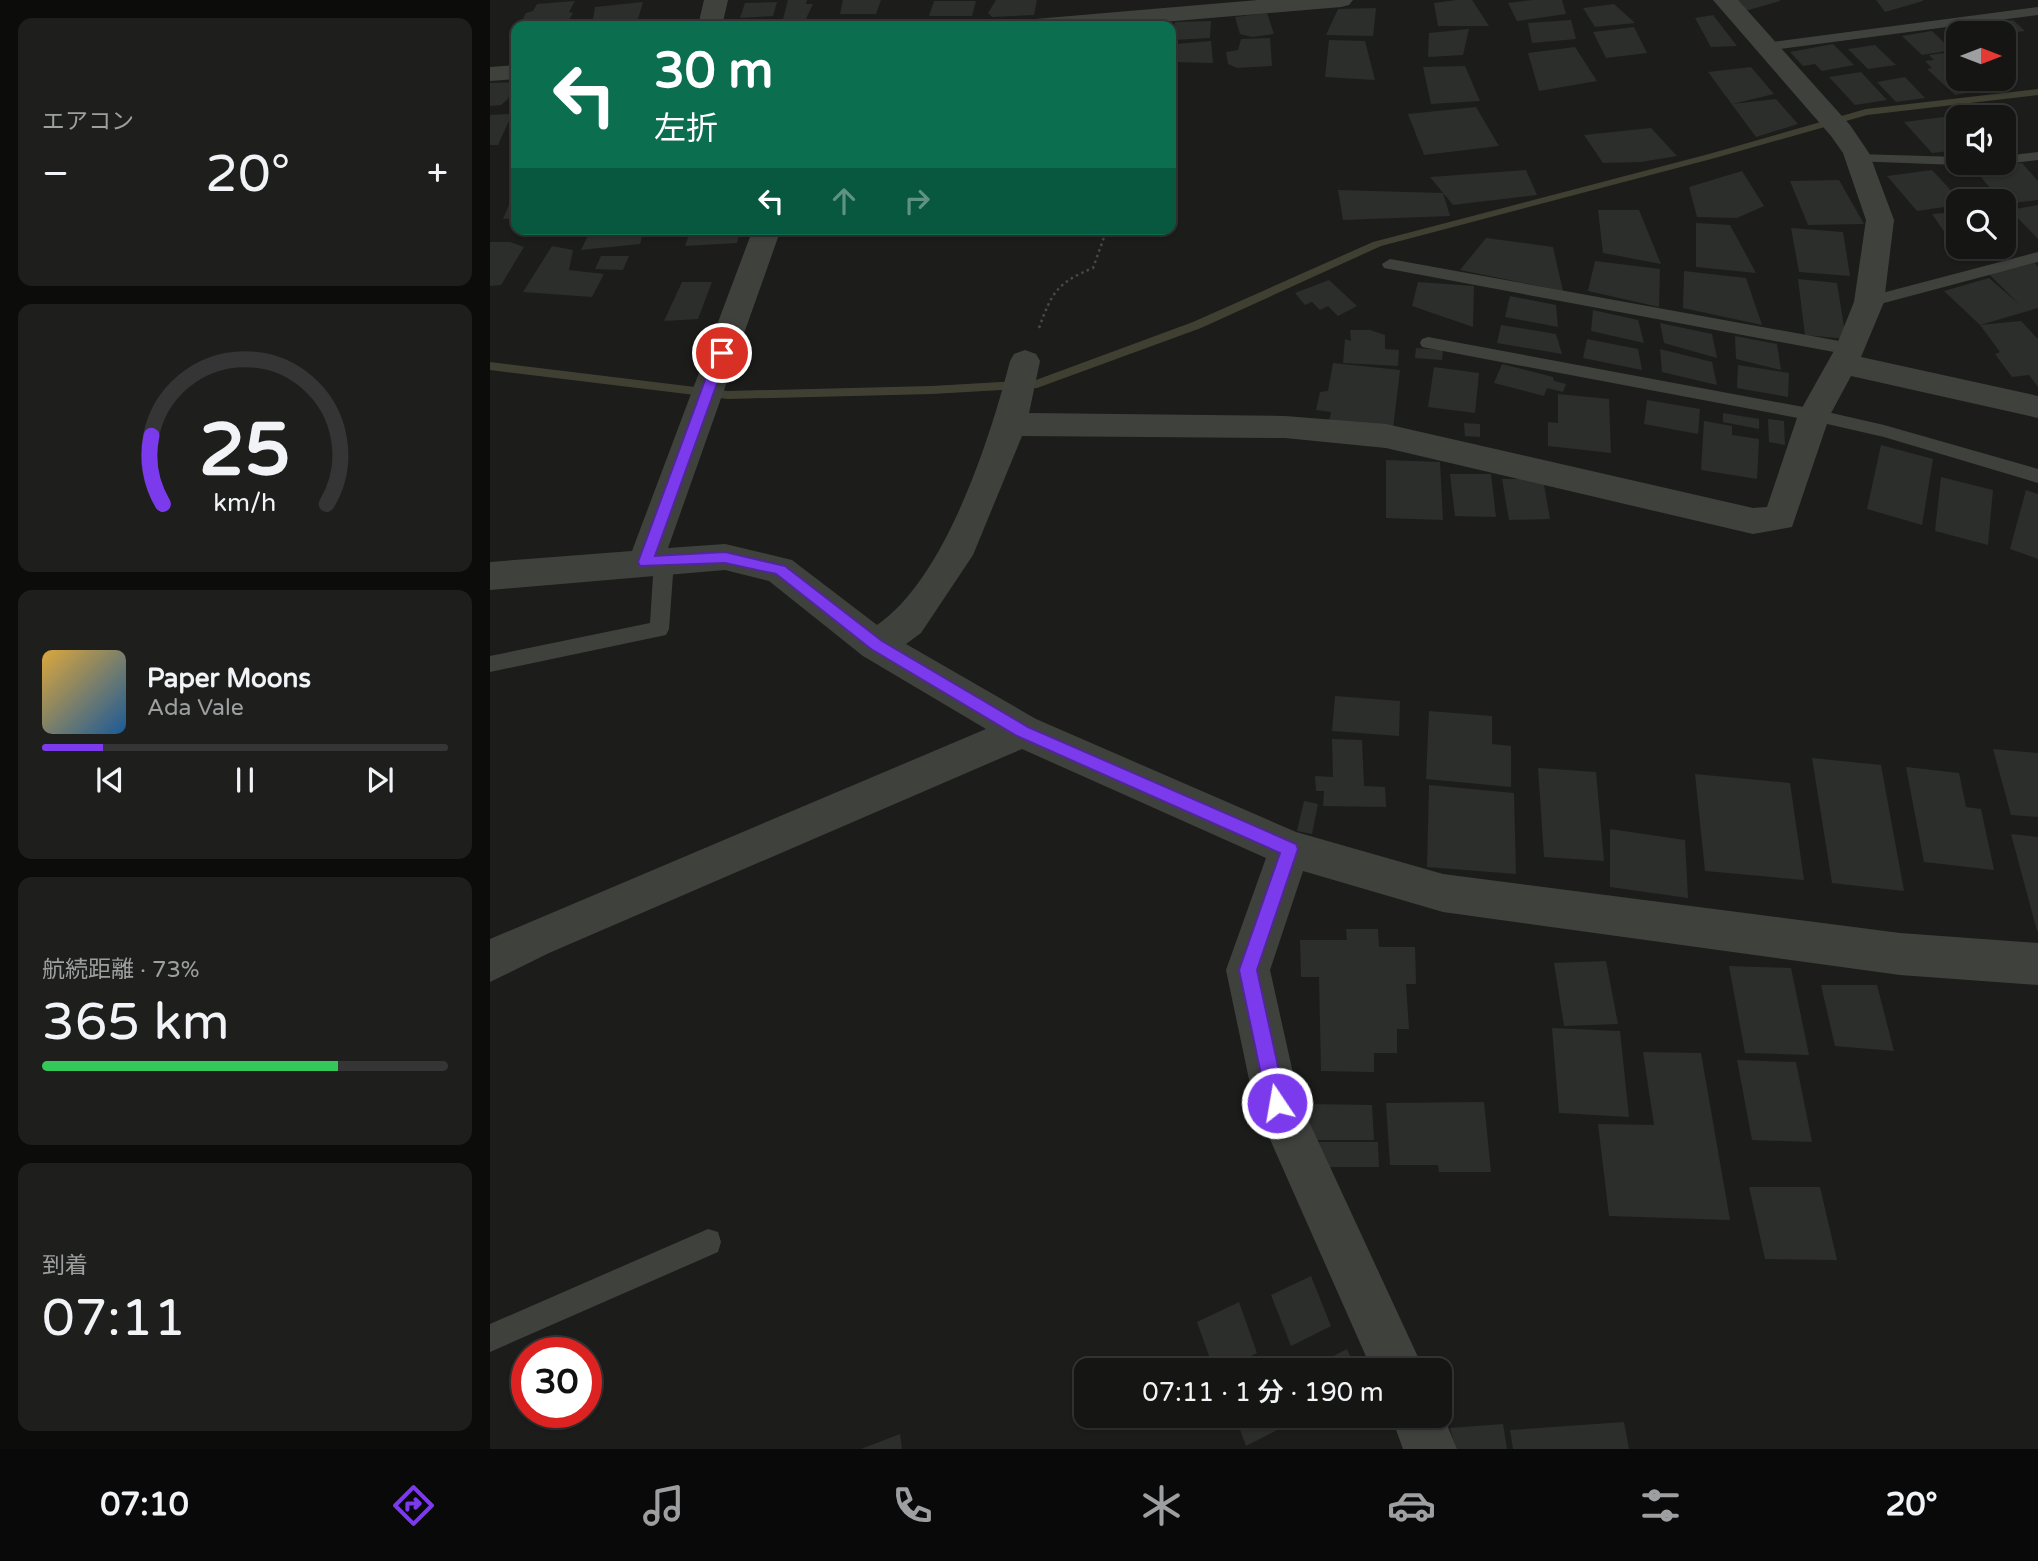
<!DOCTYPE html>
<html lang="ja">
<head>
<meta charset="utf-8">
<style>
  :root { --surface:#151614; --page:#1e1f1d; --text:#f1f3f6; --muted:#9d9fa0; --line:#343534; --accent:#7c3aed }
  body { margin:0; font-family:"Varela Round","Noto Sans JP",sans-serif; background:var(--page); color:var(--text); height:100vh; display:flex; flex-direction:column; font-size:26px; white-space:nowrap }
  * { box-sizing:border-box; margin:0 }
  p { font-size:23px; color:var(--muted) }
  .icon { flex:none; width:38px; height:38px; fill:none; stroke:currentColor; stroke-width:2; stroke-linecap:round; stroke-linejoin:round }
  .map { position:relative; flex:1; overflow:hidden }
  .panel { display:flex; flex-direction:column; gap:18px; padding:18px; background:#0c0c0b; width:490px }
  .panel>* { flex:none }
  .top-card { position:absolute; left:21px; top:21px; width:665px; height:214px; border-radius:14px; box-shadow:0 2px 5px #0004,0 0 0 2px var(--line); background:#0b6e4f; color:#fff; overflow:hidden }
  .needle { width:46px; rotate:90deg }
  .fabs { position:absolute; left:1456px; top:21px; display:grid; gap:14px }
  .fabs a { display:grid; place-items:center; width:70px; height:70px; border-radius:14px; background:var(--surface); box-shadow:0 2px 5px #0004,0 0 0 2px var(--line); font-size:35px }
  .speed { position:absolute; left:21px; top:1337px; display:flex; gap:14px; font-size:35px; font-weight:700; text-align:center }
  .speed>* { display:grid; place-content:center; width:91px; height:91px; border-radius:50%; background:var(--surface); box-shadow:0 2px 5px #0004,0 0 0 2px var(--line); line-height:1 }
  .speed .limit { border:10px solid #d22; background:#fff; color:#111 }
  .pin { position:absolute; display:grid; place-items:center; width:60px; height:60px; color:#fff; margin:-30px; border:4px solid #fff; border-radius:50%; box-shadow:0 2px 7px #0007 }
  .me { position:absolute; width:77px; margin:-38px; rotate:348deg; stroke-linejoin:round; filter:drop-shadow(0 0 5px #0008) }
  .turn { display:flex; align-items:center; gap:24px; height:147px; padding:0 28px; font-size:32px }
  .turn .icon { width:91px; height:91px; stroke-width:2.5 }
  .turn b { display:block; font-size:49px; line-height:60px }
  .lanes { display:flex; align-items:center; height:66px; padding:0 28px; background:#0003; justify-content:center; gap:35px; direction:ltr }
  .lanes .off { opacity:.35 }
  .big { font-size:52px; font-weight:600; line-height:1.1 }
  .panel .widget { flex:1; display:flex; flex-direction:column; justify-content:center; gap:10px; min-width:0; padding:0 24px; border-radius:14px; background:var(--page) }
  .panel .dial { align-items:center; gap:0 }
  .dial svg { height:182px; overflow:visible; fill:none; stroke:var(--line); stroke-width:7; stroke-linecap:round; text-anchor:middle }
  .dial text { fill:var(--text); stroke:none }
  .song { display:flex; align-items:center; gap:21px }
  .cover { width:84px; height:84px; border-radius:10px; background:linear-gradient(135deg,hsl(40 70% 55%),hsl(210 70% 35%)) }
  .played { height:7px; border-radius:4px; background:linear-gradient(90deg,var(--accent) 15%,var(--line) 15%) }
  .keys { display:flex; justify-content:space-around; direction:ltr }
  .heat { display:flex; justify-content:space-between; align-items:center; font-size:38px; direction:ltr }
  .charge { height:10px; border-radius:5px; background:linear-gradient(90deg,#34c759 73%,var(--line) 0) }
  .trip { position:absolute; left:584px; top:1358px; width:378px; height:70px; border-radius:14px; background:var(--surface); box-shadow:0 2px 5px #0004,0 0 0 2px var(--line); font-weight:600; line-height:70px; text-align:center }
  .dock { display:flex; height:112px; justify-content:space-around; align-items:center; background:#080908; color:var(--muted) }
  .dock .icon { width:49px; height:49px }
  .dock .active { color:var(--accent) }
  .dock b { font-size:32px; color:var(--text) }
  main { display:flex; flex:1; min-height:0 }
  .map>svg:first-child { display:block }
</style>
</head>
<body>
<main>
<section class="panel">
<div class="widget"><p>エアコン</p>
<div class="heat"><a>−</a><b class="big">20°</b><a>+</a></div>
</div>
<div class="widget dial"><svg viewBox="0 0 100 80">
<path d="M14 69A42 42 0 1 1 86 69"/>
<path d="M14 69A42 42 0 0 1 9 39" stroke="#7c3aed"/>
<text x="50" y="56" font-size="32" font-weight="700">25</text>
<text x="50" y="72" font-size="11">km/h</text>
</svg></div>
<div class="widget">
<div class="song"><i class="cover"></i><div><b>Paper Moons</b><p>Ada Vale</p></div></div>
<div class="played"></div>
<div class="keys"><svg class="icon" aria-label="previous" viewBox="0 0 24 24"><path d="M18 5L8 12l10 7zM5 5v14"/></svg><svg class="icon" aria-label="pause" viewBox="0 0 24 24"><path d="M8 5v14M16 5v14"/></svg><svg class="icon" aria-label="next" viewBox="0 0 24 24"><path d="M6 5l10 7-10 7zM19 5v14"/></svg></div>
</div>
<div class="widget"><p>航続距離 · 73%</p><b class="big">365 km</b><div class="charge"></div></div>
<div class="widget"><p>到着</p><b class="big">07:11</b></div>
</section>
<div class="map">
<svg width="1548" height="1449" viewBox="0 0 1548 1449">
  <rect width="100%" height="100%" fill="#1c1d1b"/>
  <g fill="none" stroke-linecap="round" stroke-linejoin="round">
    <path fill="#404032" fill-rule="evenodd" d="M1548,89V95L1377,115L1225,158L891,246L711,328L547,388L442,394L238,399L0,370V362L238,391L442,386L546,380L703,322L883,242L1219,154L1376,109Z"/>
  </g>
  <path fill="#2c2e2b" d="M298,0H317L316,4H323L315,21L292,23Z
    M353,0H391L386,14H350Z
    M506,0H547L544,15L502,17L498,13Z
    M967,0H982L999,26H948L944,3Z
    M1042,0H1072L1076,14L1027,21L1018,3Z
    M1246,0H1290V1L1255,11Z
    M1386,0H1433V1L1395,12Z
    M85,1L79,12L83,13L75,26H29L36,13L43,11L47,4Z
    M444,1H486L482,16H439Z
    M153,2L146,26H102L105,7Z
    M287,2L283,16L250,18L255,3Z
    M1124,4L1145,23L1105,27L1093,8Z
    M886,8L883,36L836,35L848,9Z
    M777,13L784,34L762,37L750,34L745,17Z
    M1223,15L1247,46L1221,47L1205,18Z
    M1081,20L1086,39L1042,43L1038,23Z
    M1523,20L1535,31L1520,33L1508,22Z
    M721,21L720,38L683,40L685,22Z
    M287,22L285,26H251L253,23Z
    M1144,27L1157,53L1116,58L1103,32Z
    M979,29L973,55L938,57L939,33Z
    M1442,31L1462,50L1432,55L1412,36Z
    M780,38L782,66L747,68L738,64L736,52L748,50L751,39Z
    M839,40L875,41L885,80L835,77Z
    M721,41L723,63L684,62L685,44Z
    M1343,44L1364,65L1332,71L1325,64L1313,66L1300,52Z
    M1385,45L1406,65L1378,69L1358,49Z
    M1085,47L1107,81L1049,91L1038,53Z
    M1463,52L1468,57V79H1491L1502,89L1465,95L1437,69L1442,68L1435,61L1444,60L1439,55Z
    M975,66L990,101L941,104L933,67Z
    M1261,67L1284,94L1242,104L1286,99L1308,124L1266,137L1218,72Z
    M1371,72L1397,100L1365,105L1339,77Z
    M1415,77L1435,98L1406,102L1387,82Z
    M24,82L18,99L11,105L0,106V83Z
    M986,107L1009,146L934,155L918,114Z
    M22,114L8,145H0V115Z
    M1462,116L1468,122V150L1442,153L1414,122Z
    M1161,128L1187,156L1151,162L1113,163L1094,135Z
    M1532,163L1548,181V200L1514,204L1484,169Z
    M1036,170L1047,195L963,205L940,177Z
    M1442,170L1471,201L1468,205L1427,211L1397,176Z
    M1252,171L1274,206L1247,218L1207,217L1199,187Z
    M1349,180L1374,224L1318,225L1300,181Z
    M26,188V218L13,219Z
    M848,190L953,193L960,216L853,220Z
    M1548,205V239L1520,210Z
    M1108,210H1149L1171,264L1113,253Z
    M1468,212V245L1464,246L1442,214Z
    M1206,223L1240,225L1266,273L1206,267Z
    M1301,228L1353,232L1360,276L1309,272Z
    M101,229H154L150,244L91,250Z
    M201,229H251L247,243L195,246Z
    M996,238L1063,247L1073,291L970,270Z
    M0,242H20L34,247L11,285L0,286Z
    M62,246L83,250L79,270L114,274L102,297L33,292Z
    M111,256H139L133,270L105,269Z
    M1105,261L1170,269L1169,307L1098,291Z
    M1545,263L1548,267V308L1490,325L1454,291L1499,278L1530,305L1499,274Z
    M1194,271L1256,278L1272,325L1193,308Z
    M1308,279L1347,283L1356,339L1315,335Z
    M839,280L867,306L848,316L838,306L830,310L822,302L815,305L805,293Z
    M192,282H222L208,319L174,321Z
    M928,282L984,286L983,327L922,306Z
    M1020,296L1066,305L1068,327L1015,317Z
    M1103,310L1148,320L1154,343L1101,331Z
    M1531,321L1548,339V387L1539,375L1522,377L1505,354L1510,352L1490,325Z
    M1170,323L1222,334L1227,358L1174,343Z
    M1011,325L1066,334L1072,354L1007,343Z
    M860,330H880L895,335V349L909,350L908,366L853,363L855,339L861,341Z
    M1245,336L1287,344L1291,370L1246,359Z
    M1097,339L1148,349L1152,370L1093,358Z
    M926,348L953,350L952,360L925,358Z
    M1170,349L1222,362L1227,385L1172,372Z
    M843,363L910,370L903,429L839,422L841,412L826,410L830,392L838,391Z
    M1012,364L1063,377L1064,381L1076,384L1073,392L1057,388L1054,396L1004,383Z
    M1248,365L1299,373L1298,397L1247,388Z
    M944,367L989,373L985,413L938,407Z
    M1068,394L1119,399L1121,453L1058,446V422L1068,423Z
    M1157,400L1210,409L1208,434L1154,424Z
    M1233,413L1269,419V429L1233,422Z
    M1278,419L1294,421L1295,445L1279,442Z
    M1214,421L1242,426V435L1269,439L1267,479L1211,470Z
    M974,423L990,424V437L975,436Z
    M1391,445L1443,459L1432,525L1377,509Z
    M896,460L950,462L953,520L896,518Z
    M960,474H1001L1006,517L965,516Z
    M1451,477L1503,490L1498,545L1445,531Z
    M1012,479H1053L1060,519L1019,520Z
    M1536,490L1548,494V559L1520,549Z
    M845,696L910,701L909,736L842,731Z
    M939,711L1002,716V744L1021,746V787L936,779Z
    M842,739L872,740L874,786L895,787L896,807L833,806L834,791H826L825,776L843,777Z
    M1503,749L1548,753V817L1521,815Z
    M1322,758L1391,765L1414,891L1342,883Z
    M1416,767L1469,773L1476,807L1491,809L1504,870L1434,862Z
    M1048,768L1106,772L1114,861L1054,857Z
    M1205,774L1300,783L1314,880L1215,871Z
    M939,785L1024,793L1026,874L937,867Z
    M814,801L828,804L822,834L807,831Z
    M1120,829L1195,840L1198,898L1120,887Z
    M1521,834L1548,837V931H1547Z
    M856,929H888L889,947H925L926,984H916L919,1029H907V1053H884V1072L831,1071L829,977H811L810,940H857Z
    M1116,961L1128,1024L1074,1026L1064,963Z
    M1239,966L1301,968L1319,1055L1255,1053Z
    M1331,985H1387L1404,1051L1345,1046Z
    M1062,1028L1130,1031L1139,1117L1069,1113Z
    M1153,1052L1211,1053L1240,1220L1119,1216L1108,1124L1164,1125Z
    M1247,1060L1306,1062L1322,1142L1262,1140Z
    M994,1102L1001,1172H949L948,1165H900L896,1103Z
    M818,1104L882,1105L884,1140H819Z
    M829,1142H888L889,1167H830Z
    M1259,1187H1330L1347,1260L1275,1259Z
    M821,1276L841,1326L801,1346L781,1295Z
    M749,1302L767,1353L731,1370H724L707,1322Z
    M857,1349L866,1370H816Z
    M745,1416H796L799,1424L756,1446Z
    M1134,1422L1139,1449H1023L1020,1430Z
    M1013,1424L1017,1449H966L960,1428Z
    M410,1434L412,1449H371Z"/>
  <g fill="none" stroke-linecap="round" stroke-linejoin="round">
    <path stroke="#474942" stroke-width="2.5" stroke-dasharray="2.5 3.5" stroke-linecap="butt" d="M549,328C562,292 567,283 603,268L617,229"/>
    <path fill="#3f423c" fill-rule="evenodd" d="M1548,7V15L1274,51L1267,47L1274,43Z
      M1548,152V160L1514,164L1509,163H1514V156Z
      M1367,154L1468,157V163H1474L1468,165L1362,161L1360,158L1362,155Z
      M1548,252V262L1379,307L1371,302L1373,298Z
      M900,259L1360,343L1368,349L1360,355L894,268L892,264Z
      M938,337L1324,409L1394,425L1548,469V483L1394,437L1324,421L932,347L930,343L932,339Z
      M174,554L181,556L184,561L179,629L176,635L0,672V656L160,623L164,561L167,556Z
      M218,1229L228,1232L231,1242L228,1252L0,1352V1324Z"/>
    <path fill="#3f423c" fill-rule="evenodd" d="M214,0H238L232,26H208Z
      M768,0H863L859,5L851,7L626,26H533L537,21L545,19Z
      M1223,0H1248L1360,125L1379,153L1404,220L1394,302L1371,357L1548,396V418L1361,376L1340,415L1302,527L1263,534L896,448L795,438L532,436L483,555L431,633L416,644L546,719L806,832L953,874L1410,933L1548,943V985L1410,975L953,912L813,871L780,970L809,1100L934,1370H882L764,1103L736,970L776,858L532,749L59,953L0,982V939L496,729L373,656L279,581L235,570L0,590V562L142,551L263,229H291L178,548L235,544L302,560L387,625C455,579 500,439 520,361L524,354L535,350L546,354L550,361L539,413L795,416L896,424L1263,508L1277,507L1308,415L1345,349L1364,302L1376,220L1353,153L1341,136Z
      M26,65V79L0,81V67Z
      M950,1408L967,1449H913L901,1416H950Z"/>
  </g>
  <path fill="#7c3aed" stroke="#51269a" stroke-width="2" d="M232,349L238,353L165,556L235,552L295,566L392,641L538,727L806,844L808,849L767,970L796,1103L794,1110L787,1112L780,1110L777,1103L749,970L790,853L527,736L381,649L286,574L235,563L150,566L148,562L225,353Z"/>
</svg>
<div class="fabs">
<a><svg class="needle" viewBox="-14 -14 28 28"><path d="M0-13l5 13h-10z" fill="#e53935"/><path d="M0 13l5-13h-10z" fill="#9d9fa0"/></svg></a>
<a><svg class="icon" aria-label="sound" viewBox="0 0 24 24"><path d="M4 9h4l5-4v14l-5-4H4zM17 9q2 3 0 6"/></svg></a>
<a><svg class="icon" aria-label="search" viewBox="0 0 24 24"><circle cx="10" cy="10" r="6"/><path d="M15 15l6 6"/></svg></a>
</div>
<div class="speed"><div class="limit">30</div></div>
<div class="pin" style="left:232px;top:353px;background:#d93025"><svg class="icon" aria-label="arrive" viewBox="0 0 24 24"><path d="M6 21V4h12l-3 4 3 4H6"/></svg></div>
<svg class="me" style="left:787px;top:1103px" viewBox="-20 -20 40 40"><circle r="17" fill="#7c3aed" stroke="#fff" stroke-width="3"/><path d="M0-11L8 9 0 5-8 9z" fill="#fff"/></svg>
<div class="trip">07:11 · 1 分 · 190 m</div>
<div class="top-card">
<div class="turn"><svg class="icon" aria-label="left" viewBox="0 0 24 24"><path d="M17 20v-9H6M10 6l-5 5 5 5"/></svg><div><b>30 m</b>左折</div></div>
<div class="lanes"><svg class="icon" aria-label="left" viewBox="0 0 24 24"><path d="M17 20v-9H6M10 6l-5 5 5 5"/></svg><svg class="icon off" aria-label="ahead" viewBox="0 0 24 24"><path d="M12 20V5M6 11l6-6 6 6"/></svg><svg class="icon off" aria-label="right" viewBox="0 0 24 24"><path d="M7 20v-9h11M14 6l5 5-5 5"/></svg></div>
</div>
</div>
</main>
<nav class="dock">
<b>07:10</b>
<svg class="icon active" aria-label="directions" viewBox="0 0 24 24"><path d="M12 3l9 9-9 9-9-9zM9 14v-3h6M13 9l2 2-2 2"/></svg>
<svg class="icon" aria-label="music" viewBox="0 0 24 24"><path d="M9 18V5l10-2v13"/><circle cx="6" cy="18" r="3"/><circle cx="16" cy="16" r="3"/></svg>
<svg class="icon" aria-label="phone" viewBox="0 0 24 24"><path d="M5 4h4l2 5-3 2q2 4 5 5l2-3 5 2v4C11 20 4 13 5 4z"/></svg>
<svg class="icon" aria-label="climate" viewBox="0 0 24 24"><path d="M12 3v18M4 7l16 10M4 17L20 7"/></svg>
<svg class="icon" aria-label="car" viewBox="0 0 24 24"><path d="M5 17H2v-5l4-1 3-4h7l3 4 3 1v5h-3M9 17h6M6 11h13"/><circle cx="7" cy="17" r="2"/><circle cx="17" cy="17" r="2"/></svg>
<svg class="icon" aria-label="filters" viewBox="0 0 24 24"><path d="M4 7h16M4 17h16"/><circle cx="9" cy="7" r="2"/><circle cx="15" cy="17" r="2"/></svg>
<b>20°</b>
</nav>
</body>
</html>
